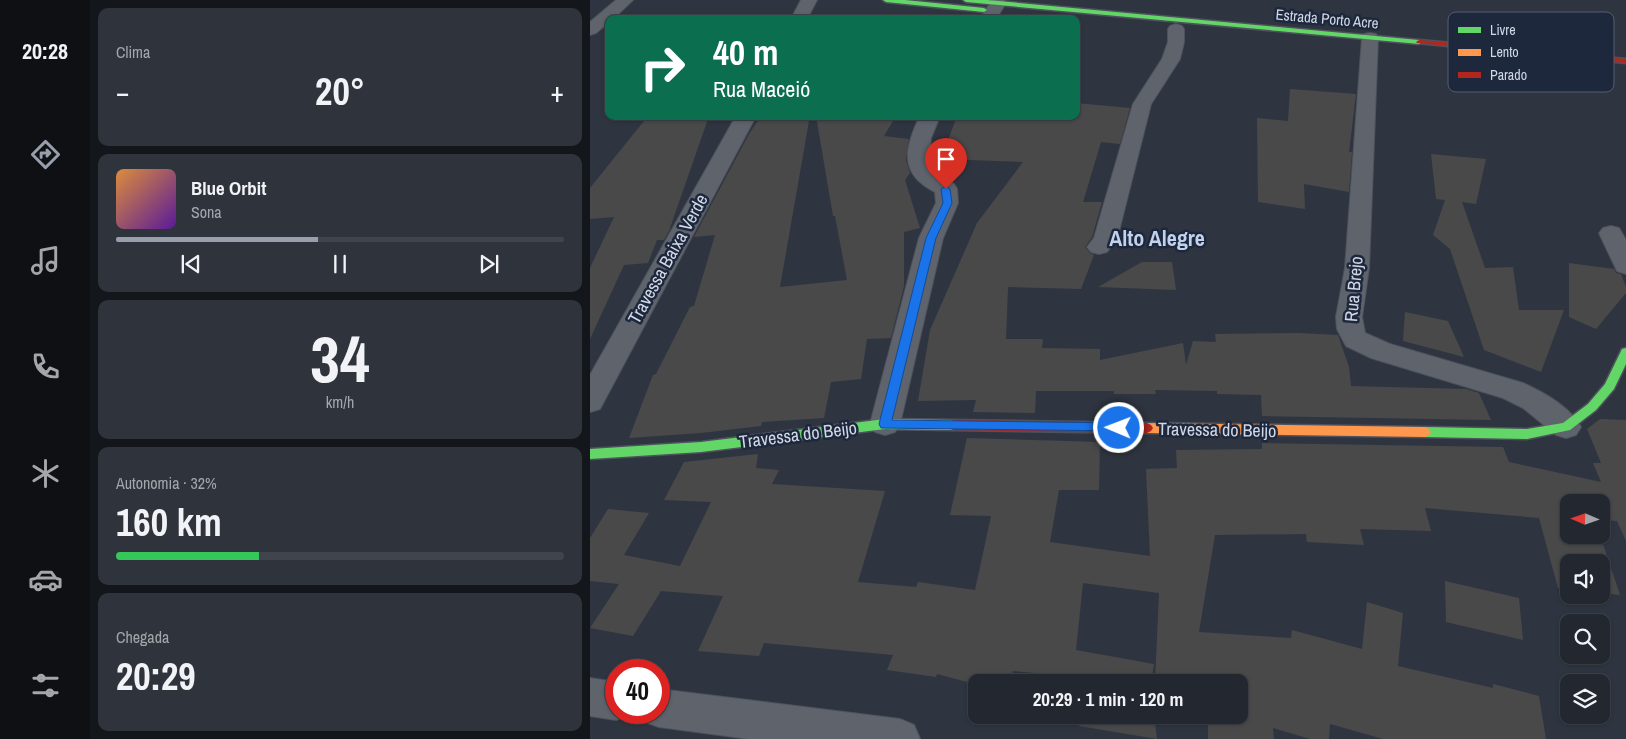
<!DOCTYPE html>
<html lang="pt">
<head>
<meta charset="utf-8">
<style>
  :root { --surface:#232830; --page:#2f343c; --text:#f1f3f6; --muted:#a3a6ab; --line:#40444c; --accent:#989fac }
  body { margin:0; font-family:"Archivo Narrow",sans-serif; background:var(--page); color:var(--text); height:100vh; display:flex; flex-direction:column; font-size:19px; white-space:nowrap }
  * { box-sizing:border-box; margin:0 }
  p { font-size:16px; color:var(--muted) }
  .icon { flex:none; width:28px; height:28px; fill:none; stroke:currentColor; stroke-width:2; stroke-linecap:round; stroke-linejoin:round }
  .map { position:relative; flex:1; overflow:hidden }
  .drawer { display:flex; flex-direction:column; gap:8px; padding:8px; background:#13161a; width:500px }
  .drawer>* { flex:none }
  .guide { position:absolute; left:15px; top:15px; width:475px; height:105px; border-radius:10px; box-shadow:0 1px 4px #0004,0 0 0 1px var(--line); background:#0b6e4f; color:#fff; overflow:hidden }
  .needle { width:32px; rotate:272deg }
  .controls { position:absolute; left:970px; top:494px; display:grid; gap:10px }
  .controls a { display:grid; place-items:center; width:50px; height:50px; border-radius:10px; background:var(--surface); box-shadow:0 1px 4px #0004,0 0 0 1px var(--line); font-size:25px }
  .speed { position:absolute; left:15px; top:659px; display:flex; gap:10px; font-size:25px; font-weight:700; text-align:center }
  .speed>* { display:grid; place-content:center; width:65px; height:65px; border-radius:50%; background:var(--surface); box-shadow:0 1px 4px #0004,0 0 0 1px var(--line); line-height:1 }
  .speed .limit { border:8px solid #d22; background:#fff; color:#111 }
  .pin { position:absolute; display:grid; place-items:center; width:42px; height:42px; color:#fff; margin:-51px -21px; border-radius:50% 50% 50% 0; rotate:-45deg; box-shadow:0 0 5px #0007 }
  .pin .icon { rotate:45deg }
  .me { position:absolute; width:55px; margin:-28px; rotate:271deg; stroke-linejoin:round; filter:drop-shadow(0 0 4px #0008) }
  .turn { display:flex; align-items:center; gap:18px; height:105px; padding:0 25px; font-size:22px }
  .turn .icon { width:65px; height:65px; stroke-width:2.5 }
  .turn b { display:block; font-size:35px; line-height:42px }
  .big { font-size:38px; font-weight:700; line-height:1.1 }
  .drawer .tile { flex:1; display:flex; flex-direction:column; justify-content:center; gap:8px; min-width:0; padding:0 18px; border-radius:10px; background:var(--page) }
  .drawer .dial { align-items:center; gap:0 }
  .dial b { font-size:65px; line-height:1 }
  .song { display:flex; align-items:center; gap:15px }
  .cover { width:60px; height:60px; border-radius:8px; background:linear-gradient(135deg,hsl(30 70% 55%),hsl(270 70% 35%)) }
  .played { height:5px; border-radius:2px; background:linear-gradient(90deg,var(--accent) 45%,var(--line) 45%) }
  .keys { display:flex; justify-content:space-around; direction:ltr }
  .heat { display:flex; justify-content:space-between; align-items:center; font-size:28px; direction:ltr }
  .charge { height:8px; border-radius:4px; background:linear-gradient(90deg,#34c759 32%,var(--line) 0) }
  .trip { position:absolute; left:378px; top:674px; width:280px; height:50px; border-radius:10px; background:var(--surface); box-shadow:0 1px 4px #0004,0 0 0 1px var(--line); font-weight:700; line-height:50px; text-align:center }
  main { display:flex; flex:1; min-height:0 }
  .menu { display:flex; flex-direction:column; width:90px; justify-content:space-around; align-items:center; background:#0e1013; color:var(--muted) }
  .menu .icon { width:35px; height:35px }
  .menu .on { color:var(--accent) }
  .menu b { font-size:22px; color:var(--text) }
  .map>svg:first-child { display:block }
</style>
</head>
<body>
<main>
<nav class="menu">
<b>20:28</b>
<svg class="icon on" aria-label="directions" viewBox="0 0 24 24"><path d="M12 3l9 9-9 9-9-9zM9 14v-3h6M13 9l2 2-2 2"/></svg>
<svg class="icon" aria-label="music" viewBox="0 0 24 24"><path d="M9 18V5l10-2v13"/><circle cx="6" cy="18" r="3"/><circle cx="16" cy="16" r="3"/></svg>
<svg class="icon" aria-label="phone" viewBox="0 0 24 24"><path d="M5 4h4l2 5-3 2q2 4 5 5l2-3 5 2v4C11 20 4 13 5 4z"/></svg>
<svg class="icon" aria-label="climate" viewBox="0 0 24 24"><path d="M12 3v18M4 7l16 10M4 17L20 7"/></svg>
<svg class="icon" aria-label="car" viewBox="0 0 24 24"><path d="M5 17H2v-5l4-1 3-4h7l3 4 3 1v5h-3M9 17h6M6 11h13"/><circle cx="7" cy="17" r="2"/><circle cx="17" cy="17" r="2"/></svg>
<svg class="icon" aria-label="filters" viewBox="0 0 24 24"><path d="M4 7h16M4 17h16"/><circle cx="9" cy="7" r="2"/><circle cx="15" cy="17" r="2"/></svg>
</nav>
<section class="drawer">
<div class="tile"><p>Clima</p>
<div class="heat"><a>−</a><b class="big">20°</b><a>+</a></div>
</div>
<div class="tile">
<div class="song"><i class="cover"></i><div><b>Blue Orbit</b><p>Sona</p></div></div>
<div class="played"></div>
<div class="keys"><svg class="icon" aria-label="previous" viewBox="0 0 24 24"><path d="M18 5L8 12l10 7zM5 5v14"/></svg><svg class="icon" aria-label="pause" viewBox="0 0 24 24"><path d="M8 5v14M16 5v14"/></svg><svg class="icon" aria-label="next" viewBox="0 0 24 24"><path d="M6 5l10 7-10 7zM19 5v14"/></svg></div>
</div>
<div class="tile dial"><b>34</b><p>km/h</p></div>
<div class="tile"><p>Autonomia · 32%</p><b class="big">160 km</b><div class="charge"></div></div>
<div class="tile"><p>Chegada</p><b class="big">20:29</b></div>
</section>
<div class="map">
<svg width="1036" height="739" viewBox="0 0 1036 739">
  <rect width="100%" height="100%" fill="#2f3540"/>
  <path fill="#49494a" d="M700,89L766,94L759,152H762L759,192L714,184L715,209L668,202L667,118L698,121Z
    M486,103L540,108L530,144L511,142L493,202H512L502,237L495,247L500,253L504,255L491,289L418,287L416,339H453L452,348L510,349V360L593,343L596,365L603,341L626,342L625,334L709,333L748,335L759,367L761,386L876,389L889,393L901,420L672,416L671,395L627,394V391L565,390L566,394H524V391H446L445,413L383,412L386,400L328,401L340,330L387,223L433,162L351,159L367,116H486Z
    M58,116H119L79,231L74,240H67L58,263L34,265L0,339V268L24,217L0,219V188Z
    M226,116H306L294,136L319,139L316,160L320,173L315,180L330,228L314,232V286L301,338L277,339L271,379L241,382L234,418L172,422L171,426L111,433L39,438L63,375L66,374L100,307L104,306L125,235L104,237L159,134L169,119L219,121L190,287L257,280L245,216H243Z
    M841,154L896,159L886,204L872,202L895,268L923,267L929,310H974L951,372L894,350L860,249L843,235L855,200L846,199Z
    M552,262H582L586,290L508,287Z
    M979,263L1024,269L1026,273L1031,274L1036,287V293L1006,329L979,317Z
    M815,312L858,321L874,357L813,341Z
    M1010,419L1036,420V541L1027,521L1011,520V502H979V535H1010L1030,595L1011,593V562H979V589L968,588L949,518L835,508L841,531L770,529L774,545L717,542L716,534L625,535L609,632L701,638L702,630L772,649L777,602L813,613L808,666L903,688V684L949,696L956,739H793L740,724L739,739H720L683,728L684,739H618V715H649V682H565L569,593L493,583L486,650L564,664L561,682H497L498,678L423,671L420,682H377L347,674L346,677L297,670L303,655L174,643L169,656L108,651L133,596L71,591L43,636L0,628L29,584L0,581V538L18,509L59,513L34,555L90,566L121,502L74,500L94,462L168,454L166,468L189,470L182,484L295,491L268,582L326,587L328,582L385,590L401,516L360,515L377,438L510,442L509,490H469L460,542L560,556L556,469L587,468L586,450L672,449V443L913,447L919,462L1011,482L1003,463H1011L997,429Z
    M855,581L929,598L933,640L856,622Z
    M491,715H564L567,739L489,726Z"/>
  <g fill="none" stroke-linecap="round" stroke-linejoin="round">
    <defs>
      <path id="street" d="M26,0H43L23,19H19V22L6,33L0,35V22Z
        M211,0H227L217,19H201Z
        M402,0H414L416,3L406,19H390Z
        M586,24L592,26L594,29V42L590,59L561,104L527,239L517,252L509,254L501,252L497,247L504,238L543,104L572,59L578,42V29L580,26Z
        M780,33L786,34L788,38L779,268L772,317L775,333L800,344L933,383C953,392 980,407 991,427L986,435L976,438L966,435L933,408L913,398L781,358L756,346L747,329L746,317L755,268L772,38L774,34Z
        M146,116H166L10,409L0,412V375Z
        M330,116H350L341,138L339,164L344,174L364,184L367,189L368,203L353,238L310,424L305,432L295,435L285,432L280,424L329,238L346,203L345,192C309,174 314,149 330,116Z
        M1021,226L1029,228L1036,240V274L1027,271L1009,233L1013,228Z
        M0,678L26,682V712H40V715L26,720L0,716Z
        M69,689L310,719L324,725L330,739H159L69,727L55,722L52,712H69Z"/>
      <path id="fast" d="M293,0H315L394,8L397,10L394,12L296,2Z
        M373,0H397L829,40L832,42L829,44L376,2Z
        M1036,348V364L1024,389L1006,410L980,430L937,439L835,437L831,435L829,432L831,429L835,427L937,429L973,423L998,404L1015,384L1032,349Z
        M295,419L363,420L367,422L369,425L367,428L363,430L295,429L111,452L0,459V449L111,442Z"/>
      <path id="slow" d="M557,423L835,427L839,429L841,432L839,435L835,437L557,433L553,431L551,428L553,425Z"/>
      <path id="jam" d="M829,40L1036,59V63L827,43L826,42Z
        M363,420L557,423L561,425L563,428L561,431L557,433L363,430L359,428L357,425L359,422Z"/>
    </defs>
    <use href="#street" stroke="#4d525c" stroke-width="2"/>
    <use href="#fast" stroke="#4d525c" stroke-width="3"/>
    <use href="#slow" stroke="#4d525c" stroke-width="3"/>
    <use href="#jam" stroke="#4d525c" stroke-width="3"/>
    <use href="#street" fill="#5f646c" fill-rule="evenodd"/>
    <use href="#fast" fill="#63d668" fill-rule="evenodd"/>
    <use href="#slow" fill="#ff974d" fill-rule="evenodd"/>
    <use href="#jam" fill="#b3261e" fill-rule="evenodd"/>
  </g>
  <path fill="#1a73e8" stroke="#114b97" d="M356,186L360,189L362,203L346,238L302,420L529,423L533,425L535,428L533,431L291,428L289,424L336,238L353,203L351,189Z"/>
  <g text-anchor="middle" stroke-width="5" stroke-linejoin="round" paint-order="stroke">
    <g font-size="15" fill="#d1d8e6" stroke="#1e283d">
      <text transform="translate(737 19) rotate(5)" y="5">Estrada Porto Acre</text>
    </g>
    <g font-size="18" fill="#d1d8e6" stroke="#1e283d">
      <text transform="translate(78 259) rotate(-61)" y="6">Travessa Baixa Verde</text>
      <text transform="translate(764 289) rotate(-85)" y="6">Rua Brejo</text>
      <text transform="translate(627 430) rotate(1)" y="6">Travessa do Beijo</text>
      <text transform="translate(208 435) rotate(-7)" y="6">Travessa do Beijo</text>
    </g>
    <g font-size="22" font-weight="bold" fill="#c3d2ec" stroke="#1e283d">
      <text x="567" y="246">Alto Alegre</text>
    </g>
  </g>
  <rect x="858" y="12" width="166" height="80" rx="8" fill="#1e283d" stroke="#545d70" stroke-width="1"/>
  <rect x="868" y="27" width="23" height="6" fill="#63d668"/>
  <rect x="868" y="49" width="23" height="7" fill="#ff974d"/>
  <rect x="868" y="72" width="23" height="6" fill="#b3261e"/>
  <g font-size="14" fill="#d1d8e6">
    <text x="900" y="35">Livre</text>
    <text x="900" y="57">Lento</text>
    <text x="900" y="80">Parado</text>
  </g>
</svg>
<div class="controls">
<a><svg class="needle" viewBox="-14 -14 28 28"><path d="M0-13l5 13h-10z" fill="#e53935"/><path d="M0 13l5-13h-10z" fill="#a3a6ab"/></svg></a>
<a><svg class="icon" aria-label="sound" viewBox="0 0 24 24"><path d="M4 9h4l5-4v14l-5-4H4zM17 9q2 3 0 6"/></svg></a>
<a><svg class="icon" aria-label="search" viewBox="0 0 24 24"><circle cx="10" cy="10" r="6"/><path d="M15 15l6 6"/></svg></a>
<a><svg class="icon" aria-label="layers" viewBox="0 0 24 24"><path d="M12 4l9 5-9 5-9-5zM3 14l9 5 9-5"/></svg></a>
</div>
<div class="speed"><div class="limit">40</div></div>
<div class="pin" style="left:356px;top:189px;background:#d93025"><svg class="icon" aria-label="arrive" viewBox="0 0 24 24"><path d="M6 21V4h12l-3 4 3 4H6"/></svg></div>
<svg class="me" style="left:529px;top:428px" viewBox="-20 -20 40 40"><circle r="17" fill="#1a73e8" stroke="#fff" stroke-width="3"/><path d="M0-11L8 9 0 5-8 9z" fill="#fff"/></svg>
<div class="trip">20:29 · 1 min · 120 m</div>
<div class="guide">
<div class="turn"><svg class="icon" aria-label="right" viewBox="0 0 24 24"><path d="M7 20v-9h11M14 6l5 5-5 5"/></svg><div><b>40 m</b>Rua Maceió</div></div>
</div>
</div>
</main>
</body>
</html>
